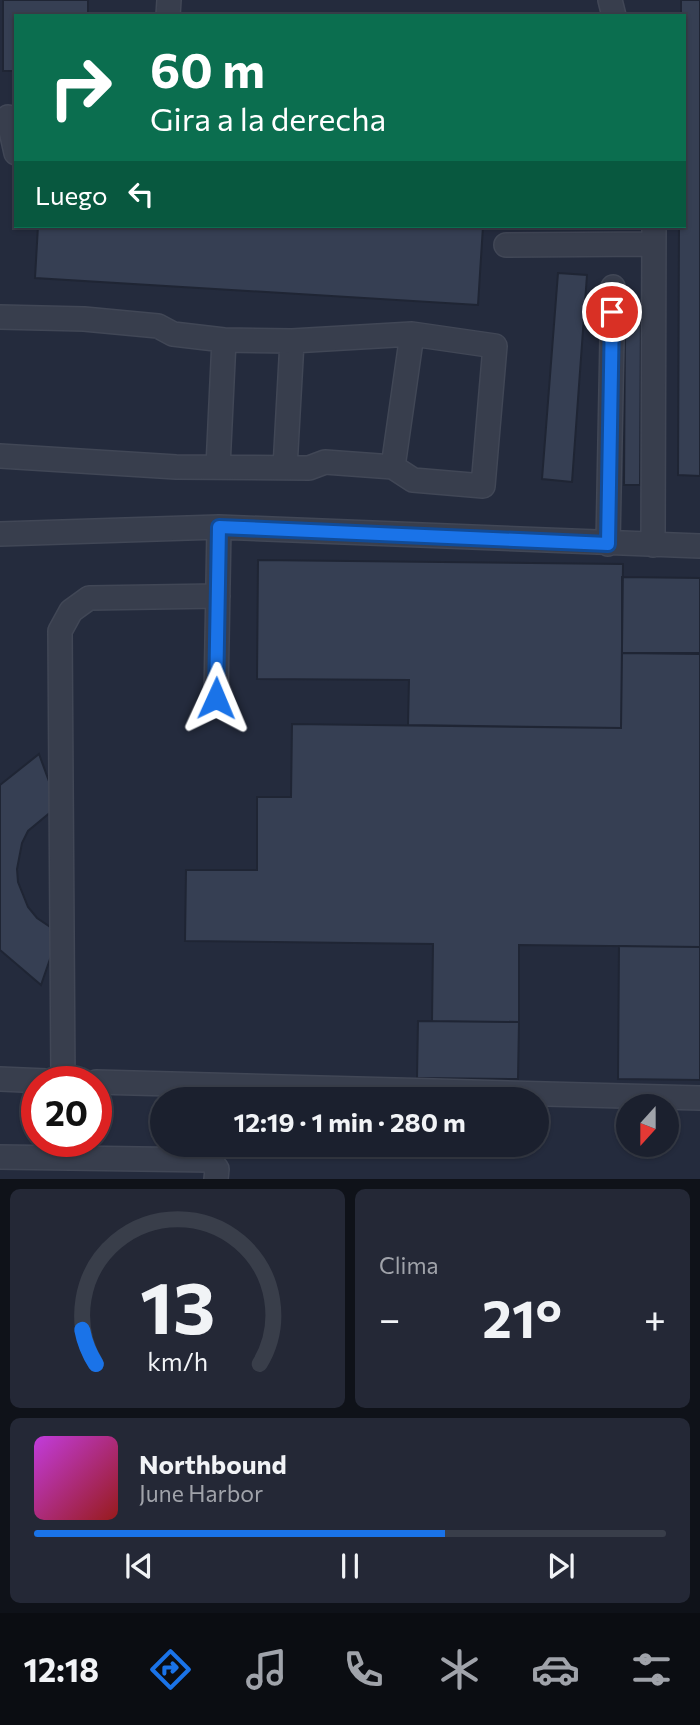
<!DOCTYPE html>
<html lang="es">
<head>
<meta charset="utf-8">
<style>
  :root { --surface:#1b202e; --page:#242836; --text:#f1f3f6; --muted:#a0a3aa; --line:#393e4a; --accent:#1a73e8 }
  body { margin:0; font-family:Commissioner,sans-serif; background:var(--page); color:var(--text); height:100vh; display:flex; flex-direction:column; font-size:26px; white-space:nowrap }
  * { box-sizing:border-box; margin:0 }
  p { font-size:23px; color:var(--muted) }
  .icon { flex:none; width:38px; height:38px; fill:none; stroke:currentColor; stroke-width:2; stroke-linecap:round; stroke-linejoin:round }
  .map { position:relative; height:1179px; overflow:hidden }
  .side { display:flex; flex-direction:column; gap:10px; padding:10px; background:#0f1219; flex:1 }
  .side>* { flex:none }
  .banner { position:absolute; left:14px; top:14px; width:672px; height:214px; border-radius:0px; box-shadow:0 2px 5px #0004,0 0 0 2px var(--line); background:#0b6e4f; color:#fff; overflow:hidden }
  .needle { width:46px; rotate:201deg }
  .controls { position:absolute; left:616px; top:1094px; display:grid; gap:14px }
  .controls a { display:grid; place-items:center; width:63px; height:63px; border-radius:50%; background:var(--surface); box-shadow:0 2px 5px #0004,0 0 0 2px var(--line); font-size:35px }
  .speed { position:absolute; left:21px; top:1066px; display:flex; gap:14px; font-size:35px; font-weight:700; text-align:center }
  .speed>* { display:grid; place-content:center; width:91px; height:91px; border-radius:50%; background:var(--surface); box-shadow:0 2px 5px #0004,0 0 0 2px var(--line); line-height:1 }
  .speed .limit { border:10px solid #d22; background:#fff; color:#111 }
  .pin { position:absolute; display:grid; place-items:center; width:60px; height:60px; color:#fff; margin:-30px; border:4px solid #fff; border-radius:50%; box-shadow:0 2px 7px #0007 }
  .me { position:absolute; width:77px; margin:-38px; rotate:1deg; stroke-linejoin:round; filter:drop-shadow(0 0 5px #0008) }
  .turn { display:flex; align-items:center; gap:24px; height:147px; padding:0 21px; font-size:32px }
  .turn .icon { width:91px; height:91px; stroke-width:2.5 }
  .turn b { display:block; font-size:49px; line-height:60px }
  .then { display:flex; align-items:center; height:66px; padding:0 21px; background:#0003; gap:14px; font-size:26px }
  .big { font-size:52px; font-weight:700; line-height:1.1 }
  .side .widget { flex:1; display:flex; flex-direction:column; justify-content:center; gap:10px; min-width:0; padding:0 24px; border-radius:10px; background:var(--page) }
  .side .dial { align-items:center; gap:0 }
  .dial svg { height:182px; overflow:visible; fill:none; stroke:var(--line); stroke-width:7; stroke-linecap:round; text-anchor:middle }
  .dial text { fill:var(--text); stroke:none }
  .song { display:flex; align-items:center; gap:21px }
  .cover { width:84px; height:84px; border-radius:10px; background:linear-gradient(135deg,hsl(290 70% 55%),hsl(0 70% 35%)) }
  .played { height:7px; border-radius:4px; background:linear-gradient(90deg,var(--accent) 65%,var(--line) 65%) }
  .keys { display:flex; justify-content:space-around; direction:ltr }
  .heat { display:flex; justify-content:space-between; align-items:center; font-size:38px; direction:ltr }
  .side .tiles { flex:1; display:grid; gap:10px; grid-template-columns:1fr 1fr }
  .widget:last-child { grid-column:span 2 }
  .trip { position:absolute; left:150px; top:1087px; width:399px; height:70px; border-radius:35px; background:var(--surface); box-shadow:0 2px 5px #0004,0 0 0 2px var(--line); font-weight:700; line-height:70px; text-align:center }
  .tab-bar { display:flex; height:112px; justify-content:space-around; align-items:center; background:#0b0d12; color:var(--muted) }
  .tab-bar .icon { width:49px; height:49px }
  .tab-bar .active { color:var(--accent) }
  .tab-bar b { font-size:32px; color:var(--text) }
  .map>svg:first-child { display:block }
</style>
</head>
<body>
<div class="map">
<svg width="700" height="1179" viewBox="0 0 700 1179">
  <rect width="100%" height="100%" fill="#242b3d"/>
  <path fill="#363f53" stroke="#1f2534" stroke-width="2" d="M3,0H88V16H16V71H3Z
    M681,0H700V476L678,475L679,226H684V16H681Z
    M38,226H483L478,305L35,278Z
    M558,273L587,275L572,482L542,479Z
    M625,310L641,311L640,485H624Z
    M258,560L623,564L621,728L408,725L409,680L257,679Z
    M622,577L700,578V654L622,653Z
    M622,653H700V947L519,945V1022L432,1021L433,944L185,941L186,870H257V797H291L292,724L621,728Z
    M39,754L58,806L28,831L22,843L17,869L18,882L28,907L37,918L59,933L41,985L0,950V785Z
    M619,946L700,947V1080L618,1079Z
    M418,1021L519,1022L518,1079L417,1078Z"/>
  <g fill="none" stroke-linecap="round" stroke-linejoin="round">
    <defs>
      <path id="minor" d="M610,0L614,16
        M168,16L169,0
        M8,117L16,153
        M506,245L654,244
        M0,317L84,319L158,326L173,334L224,340L292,341L412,334L495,346L483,486L413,480L393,467L325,462L309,468L176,467L0,456
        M218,467L224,340
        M393,467L412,334
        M285,468L292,341
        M0,534L219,527L700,546
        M608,544L613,287
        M653,545L654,226
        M216,698L219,527
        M0,1079L70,1082
        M63,1081L60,631L71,611L89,598L218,596
        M96,1082L700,1098
        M0,1157L210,1160L217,1169L216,1179"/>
    </defs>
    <use href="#minor" stroke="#414756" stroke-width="26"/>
    <use href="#minor" stroke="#383e4d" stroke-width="23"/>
  </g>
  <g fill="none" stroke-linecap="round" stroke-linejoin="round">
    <defs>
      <path id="route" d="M216,698L219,527L608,544L612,312"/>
    </defs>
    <use href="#route" stroke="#114b97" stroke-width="18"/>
    <use href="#route" stroke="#1a73e8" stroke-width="12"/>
  </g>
</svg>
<div class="controls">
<a><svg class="needle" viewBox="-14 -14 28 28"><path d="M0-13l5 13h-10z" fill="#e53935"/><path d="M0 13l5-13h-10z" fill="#a0a3aa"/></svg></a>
</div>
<div class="speed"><div class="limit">20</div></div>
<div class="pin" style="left:612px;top:312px;background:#d93025"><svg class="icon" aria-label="arrive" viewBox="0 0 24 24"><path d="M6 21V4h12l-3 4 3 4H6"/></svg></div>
<svg class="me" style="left:216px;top:698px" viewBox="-20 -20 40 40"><path d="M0-17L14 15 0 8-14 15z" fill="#1a73e8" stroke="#fff" stroke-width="4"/></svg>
<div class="trip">12:19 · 1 min · 280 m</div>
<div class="banner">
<div class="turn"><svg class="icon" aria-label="right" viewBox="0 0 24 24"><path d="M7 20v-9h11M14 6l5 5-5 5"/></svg><div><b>60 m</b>Gira a la derecha</div></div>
<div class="then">Luego<svg class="icon" aria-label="left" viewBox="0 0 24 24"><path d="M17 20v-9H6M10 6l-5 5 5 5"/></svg></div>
</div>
</div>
<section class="side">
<div class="tiles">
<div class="widget dial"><svg viewBox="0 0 100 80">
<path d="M14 69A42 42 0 1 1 86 69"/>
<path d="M14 69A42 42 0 0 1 8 54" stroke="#1a73e8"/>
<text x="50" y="56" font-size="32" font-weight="700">13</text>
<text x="50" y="72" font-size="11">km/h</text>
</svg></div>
<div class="widget"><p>Clima</p>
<div class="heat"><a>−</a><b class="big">21°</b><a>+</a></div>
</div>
<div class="widget">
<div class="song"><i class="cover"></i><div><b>Northbound</b><p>June Harbor</p></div></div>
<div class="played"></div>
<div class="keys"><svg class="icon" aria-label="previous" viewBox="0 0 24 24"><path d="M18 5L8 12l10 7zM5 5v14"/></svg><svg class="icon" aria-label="pause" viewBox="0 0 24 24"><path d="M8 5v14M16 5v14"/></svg><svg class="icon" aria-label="next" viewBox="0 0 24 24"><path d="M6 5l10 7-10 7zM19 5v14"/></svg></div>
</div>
</div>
</section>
<nav class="tab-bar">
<b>12:18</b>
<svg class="icon active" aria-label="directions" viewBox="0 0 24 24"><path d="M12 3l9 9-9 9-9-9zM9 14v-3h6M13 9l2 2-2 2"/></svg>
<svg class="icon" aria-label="music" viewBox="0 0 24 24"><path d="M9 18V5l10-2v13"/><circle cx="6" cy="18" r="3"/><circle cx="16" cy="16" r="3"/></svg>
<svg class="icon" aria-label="phone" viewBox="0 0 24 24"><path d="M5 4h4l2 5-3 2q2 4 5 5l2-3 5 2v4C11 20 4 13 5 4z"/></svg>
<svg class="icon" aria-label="climate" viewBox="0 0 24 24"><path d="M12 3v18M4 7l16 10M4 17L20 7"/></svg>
<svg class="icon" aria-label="car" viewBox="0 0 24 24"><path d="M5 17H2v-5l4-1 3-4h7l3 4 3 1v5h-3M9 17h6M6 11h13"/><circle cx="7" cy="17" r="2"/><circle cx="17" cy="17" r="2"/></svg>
<svg class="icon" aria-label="filters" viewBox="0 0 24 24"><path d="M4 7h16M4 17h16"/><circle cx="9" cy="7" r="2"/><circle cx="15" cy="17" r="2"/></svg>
</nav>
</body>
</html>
